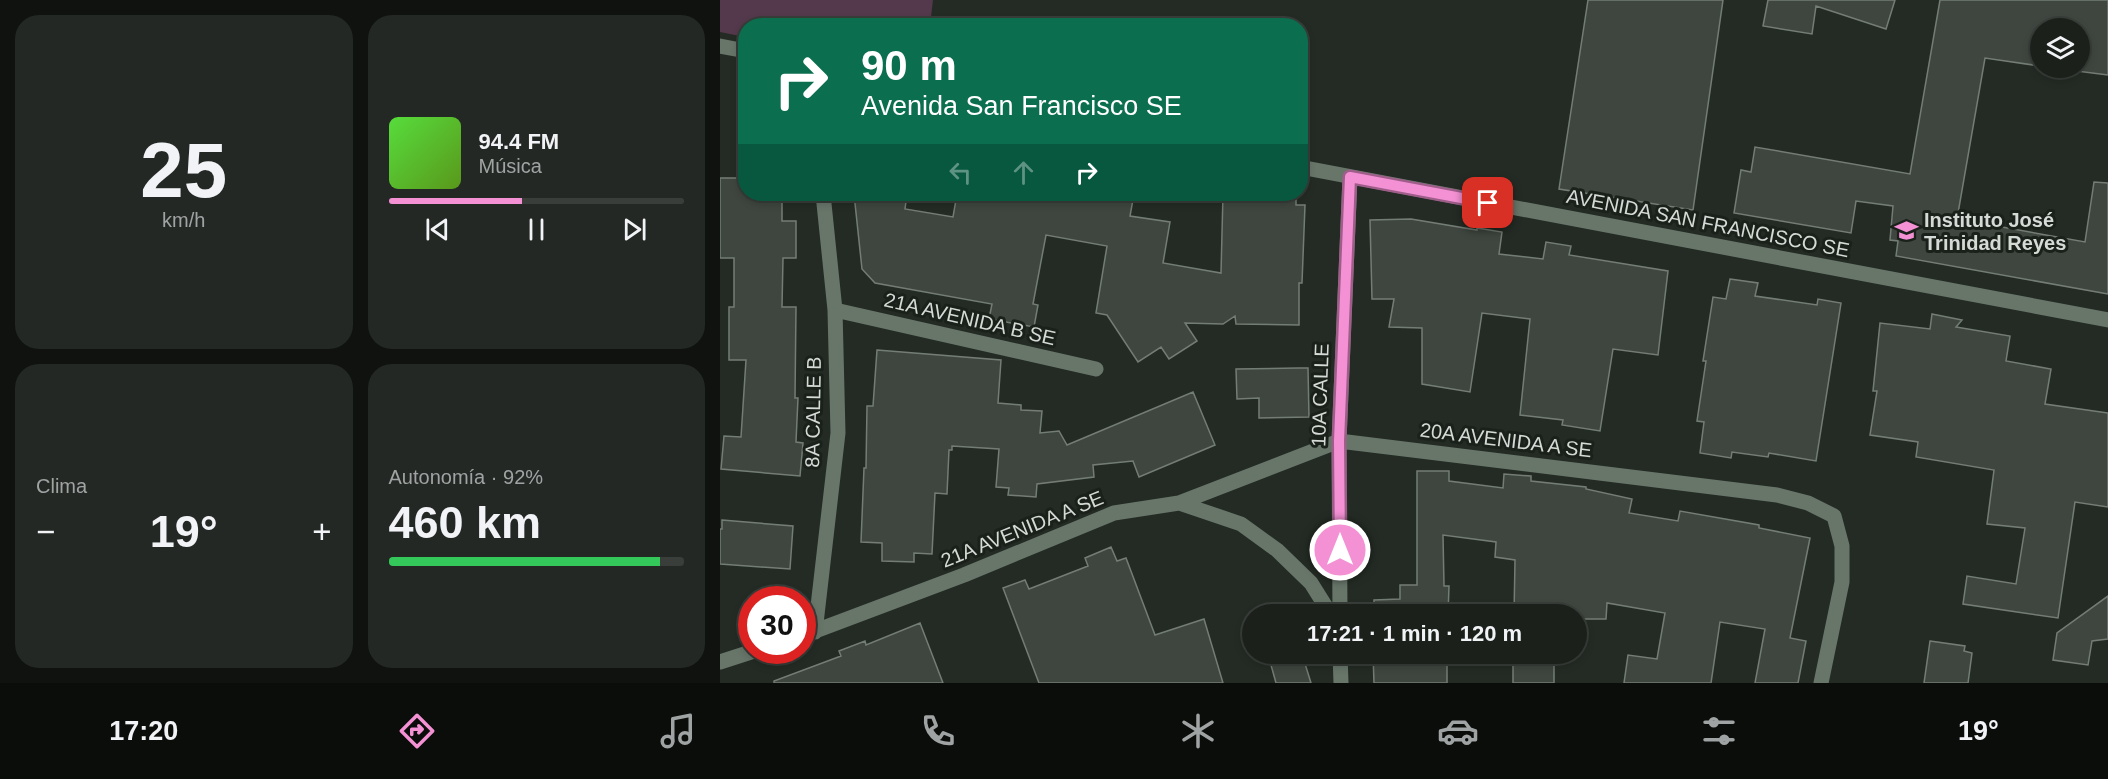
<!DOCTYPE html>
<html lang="es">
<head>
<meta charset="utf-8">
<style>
  :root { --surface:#1b201b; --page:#242824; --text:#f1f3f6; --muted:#a0a3a3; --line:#393e3a; --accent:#f491d4 }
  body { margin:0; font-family:Helvetica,sans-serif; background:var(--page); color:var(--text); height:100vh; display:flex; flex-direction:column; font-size:22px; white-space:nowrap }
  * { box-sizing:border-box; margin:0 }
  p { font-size:20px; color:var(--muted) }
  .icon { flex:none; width:33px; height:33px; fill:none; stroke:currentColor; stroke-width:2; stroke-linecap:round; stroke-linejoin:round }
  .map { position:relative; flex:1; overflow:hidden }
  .sheet { display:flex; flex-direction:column; gap:15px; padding:15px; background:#0f120f; width:720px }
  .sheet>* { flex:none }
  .hud { position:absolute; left:18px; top:18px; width:570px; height:183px; border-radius:24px; box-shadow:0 3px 9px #0003,0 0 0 2px var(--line); background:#0b6e4f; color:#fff; overflow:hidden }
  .fabs { position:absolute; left:1310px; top:18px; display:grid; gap:12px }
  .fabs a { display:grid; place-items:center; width:60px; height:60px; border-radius:50%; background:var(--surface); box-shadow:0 3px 9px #0003,0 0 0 2px var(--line); font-size:30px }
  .speed { position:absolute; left:18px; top:586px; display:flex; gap:12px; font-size:30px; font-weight:700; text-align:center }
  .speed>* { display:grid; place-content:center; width:78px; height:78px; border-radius:50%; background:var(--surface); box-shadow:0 3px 9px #0003,0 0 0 2px var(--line); line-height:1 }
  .speed .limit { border:9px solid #d22; background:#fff; color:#111 }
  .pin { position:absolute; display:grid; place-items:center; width:51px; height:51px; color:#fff; margin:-26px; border-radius:12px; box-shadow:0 3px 9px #0006 }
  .me { position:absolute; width:66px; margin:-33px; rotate:0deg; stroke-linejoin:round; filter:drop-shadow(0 0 4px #0008) }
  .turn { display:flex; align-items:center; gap:21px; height:126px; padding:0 24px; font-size:27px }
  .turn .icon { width:78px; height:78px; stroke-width:2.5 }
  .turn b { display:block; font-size:42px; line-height:51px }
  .lanes { display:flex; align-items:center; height:57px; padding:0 24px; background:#0003; justify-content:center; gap:30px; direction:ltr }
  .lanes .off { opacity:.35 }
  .big { font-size:45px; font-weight:700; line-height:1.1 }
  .sheet .card { flex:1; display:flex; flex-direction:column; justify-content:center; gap:9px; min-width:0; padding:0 21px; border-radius:24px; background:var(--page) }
  .sheet .dial { align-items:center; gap:0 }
  .dial b { font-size:78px; line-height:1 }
  .song { display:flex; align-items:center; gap:18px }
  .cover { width:72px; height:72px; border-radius:9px; background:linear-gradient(135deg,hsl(110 70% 55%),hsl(90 70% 35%)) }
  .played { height:6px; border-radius:3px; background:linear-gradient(90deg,var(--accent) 45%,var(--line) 45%) }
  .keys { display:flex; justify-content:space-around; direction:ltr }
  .heat { display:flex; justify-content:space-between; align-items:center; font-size:33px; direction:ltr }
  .charge { height:9px; border-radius:4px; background:linear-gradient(90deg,#34c759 92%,var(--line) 0) }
  .sheet .tiles { flex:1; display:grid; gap:15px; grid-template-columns:repeat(2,1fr) }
  .trip { position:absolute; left:522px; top:604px; width:345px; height:60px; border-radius:30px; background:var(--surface); box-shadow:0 3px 9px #0003,0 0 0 2px var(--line); font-weight:700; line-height:60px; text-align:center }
  .dock { display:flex; height:96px; justify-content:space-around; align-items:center; background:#0b0d0b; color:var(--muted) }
  .dock .icon { width:42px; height:42px }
  .dock .selected { color:var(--accent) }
  .dock b { font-size:27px; color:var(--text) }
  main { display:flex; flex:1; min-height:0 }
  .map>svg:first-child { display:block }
</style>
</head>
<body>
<main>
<section class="sheet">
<div class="tiles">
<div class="card dial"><b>25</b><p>km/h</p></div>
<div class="card">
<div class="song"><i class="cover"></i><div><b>94.4 FM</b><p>Música</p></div></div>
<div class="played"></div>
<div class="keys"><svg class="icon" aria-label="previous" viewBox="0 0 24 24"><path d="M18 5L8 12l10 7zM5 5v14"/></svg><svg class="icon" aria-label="pause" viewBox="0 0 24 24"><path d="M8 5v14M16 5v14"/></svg><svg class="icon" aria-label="next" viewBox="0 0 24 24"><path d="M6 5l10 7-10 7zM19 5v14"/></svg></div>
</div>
<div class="card"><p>Clima</p>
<div class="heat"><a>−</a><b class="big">19°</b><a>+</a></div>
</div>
<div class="card"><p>Autonomía · 92%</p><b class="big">460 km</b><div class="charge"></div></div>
</div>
</section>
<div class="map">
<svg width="1388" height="683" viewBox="0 0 1388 683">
  <rect width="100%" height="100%" fill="#242b24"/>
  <path fill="#54384b" d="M0,0H213L210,25L26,26L25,37L0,32Z"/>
  <path fill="#3f463f" stroke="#747d75" stroke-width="1.5" d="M868,0H1003L973,210L839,189Z
    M1048,0H1175L1166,29L1096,6L1092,34L1043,26Z
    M1220,0H1388V75L1333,68H1359V28H1320V66L1265,58L1237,219L1365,242L1374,182L1388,183V294L1176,256L1178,241L1170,240L1173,206L1136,201L1131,233L1014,213L1021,170L1031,172L1035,147L1190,174Z
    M0,178H26V194H62V221H76V258H63L62,307H76L75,398H78L76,442L83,443L80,476L1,469L4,436L21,437L26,360H9V307H14V258H0Z
    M134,194H187L185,209L233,217L237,194H414L410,216L450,222L443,263L501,273L503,194H576V205H585L582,283H579V325L516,324L515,316L503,324L465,323L477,341L449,359L441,347L418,362L387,315L376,313L387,246L326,235L313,304L318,305L314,327L269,319L272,304L155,283L142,269Z
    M691,219L757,230V228L782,232L779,254L823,259L826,242L851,246L849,255L948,271L938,355L893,349L880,431L842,425L843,420L800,415L810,319L762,313L750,392L702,384V328L669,327L674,299H652L650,220Z
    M1010,279L1038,283L1035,296L1097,305L1098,299L1121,303L1096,461L1049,453L1048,457L1012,452L1011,458L980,453L984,422L977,421L986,361H983L993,297L1006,299Z
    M1212,314L1242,320L1236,327L1290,336L1286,361L1331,369L1325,404L1388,413V507L1355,502L1338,618L1243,604L1247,576L1296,584L1305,528L1267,524L1274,470L1196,457L1198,442L1150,435L1157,391H1153L1160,323L1210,329Z
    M157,350L281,360L278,403L301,405V410L322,411L320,433L339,431L347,445L473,392L495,445L419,477L413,461L373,465L374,477L317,484L316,497L288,495L289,488L276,487L279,449L232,446V450H229L227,494L215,493L212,554L194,553V562L162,561V543L141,542L144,468H146L147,406H153Z
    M578,368H588L589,417L539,418V398L517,399L516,369Z
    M697,471H729V481L783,488L784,474L811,476V481L866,487V489L912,499L909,513L958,521L960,511L1039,525V528L1090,538L1070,638L1086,641L1078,683H1035L1045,629L1000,622L991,683H904L908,655L937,659L945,613L887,603L886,619H856V615H794L795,560L775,557L776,542L723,535L724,586H729L728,615H654V600L680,599V585H697Z
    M2,520L73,526L70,569L0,564V529H2Z
    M391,547L397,561L406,558L435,635L484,619L503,683H319L283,588L305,580L309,589L368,566L365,558Z
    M1388,596V639L1372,641L1368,665L1333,660L1337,633Z
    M200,623L223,683H54V681L121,656L119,651L145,641L146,645Z
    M1210,641L1245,646L1244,651L1252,653L1248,683H1204Z
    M562,654H582L591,683H556L549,658Z
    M653,654H727V683H654Z
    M793,654H834V683H793Z"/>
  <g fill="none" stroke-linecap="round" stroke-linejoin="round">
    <path stroke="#68766a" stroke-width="15" d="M0,46L26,51
      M580,167L1388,320
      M115,310L376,369
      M459,503L619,441L1057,495L1088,503L1114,516L1122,546V582L1101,683
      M620,615L619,441L630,177
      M95,632L118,433L115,310L103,194
      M82,636L244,575L394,513L459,503L521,524L557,550L591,583L611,615
      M620,654L621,683
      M0,662L34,651"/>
  </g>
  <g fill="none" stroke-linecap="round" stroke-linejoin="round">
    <defs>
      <path id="route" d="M620,550L619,441L630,177L768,203"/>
    </defs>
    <use href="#route" stroke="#9f5e8a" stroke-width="15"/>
    <use href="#route" stroke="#f491d4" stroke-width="10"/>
  </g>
  <defs>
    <symbol id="university-bare" viewBox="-9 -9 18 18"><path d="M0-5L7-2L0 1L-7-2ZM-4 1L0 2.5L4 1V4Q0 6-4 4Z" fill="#f491d4" stroke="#1a211b" stroke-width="2.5" paint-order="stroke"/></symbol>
  </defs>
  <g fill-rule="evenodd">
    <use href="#university-bare" x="1170" y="214" width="33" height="33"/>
  </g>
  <g text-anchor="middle" stroke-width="6" stroke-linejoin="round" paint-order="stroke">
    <g font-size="20" font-weight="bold" fill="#d6dad6" stroke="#1a211b" text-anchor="start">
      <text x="1204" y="227">Instituto José<tspan x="1204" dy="23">Trinidad Reyes</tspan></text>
    </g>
    <g font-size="20" fill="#d6dad6" stroke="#1a211b">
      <text transform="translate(988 223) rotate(11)" y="7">AVENIDA SAN FRANCISCO SE</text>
      <text transform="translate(250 319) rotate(13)" y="7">21A AVENIDA B SE</text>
      <text transform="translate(600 395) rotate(-88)" y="7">10A CALLE</text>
      <text transform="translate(93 412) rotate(-89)" y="7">8A CALLE B</text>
      <text transform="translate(786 440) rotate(7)" y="7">20A AVENIDA A SE</text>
      <text transform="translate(302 529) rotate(-22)" y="7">21A AVENIDA A SE</text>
    </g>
  </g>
</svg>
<div class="fabs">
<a><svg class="icon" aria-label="layers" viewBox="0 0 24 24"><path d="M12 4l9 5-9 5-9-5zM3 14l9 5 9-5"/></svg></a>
</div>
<div class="speed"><div class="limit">30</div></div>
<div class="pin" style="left:768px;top:203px;background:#d93025"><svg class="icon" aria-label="arrive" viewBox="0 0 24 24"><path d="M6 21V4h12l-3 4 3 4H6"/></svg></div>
<svg class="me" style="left:620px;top:550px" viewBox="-20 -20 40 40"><circle r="17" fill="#f491d4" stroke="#fff" stroke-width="3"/><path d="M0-11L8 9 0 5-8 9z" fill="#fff"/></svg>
<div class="trip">17:21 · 1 min · 120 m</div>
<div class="hud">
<div class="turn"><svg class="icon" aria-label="right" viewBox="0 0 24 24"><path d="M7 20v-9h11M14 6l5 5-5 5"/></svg><div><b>90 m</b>Avenida San Francisco SE</div></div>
<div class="lanes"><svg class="icon off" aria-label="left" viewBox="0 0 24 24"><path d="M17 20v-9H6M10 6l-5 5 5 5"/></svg><svg class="icon off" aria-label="ahead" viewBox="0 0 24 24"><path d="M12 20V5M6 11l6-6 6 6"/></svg><svg class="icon" aria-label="right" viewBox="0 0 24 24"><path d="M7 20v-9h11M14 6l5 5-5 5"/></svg></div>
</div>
</div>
</main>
<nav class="dock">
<b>17:20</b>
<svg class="icon selected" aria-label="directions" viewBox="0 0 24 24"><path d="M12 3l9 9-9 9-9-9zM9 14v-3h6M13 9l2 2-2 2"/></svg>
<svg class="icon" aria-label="music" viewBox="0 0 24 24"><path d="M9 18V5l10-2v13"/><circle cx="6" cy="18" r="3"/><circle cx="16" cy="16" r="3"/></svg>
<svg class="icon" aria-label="phone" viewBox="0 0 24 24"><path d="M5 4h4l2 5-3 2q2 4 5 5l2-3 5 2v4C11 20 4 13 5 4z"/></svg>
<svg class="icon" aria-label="climate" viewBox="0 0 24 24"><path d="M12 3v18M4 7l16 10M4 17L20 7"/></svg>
<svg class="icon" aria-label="car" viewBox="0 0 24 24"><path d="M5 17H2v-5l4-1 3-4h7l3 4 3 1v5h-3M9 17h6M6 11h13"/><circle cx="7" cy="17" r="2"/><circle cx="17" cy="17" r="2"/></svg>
<svg class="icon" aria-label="filters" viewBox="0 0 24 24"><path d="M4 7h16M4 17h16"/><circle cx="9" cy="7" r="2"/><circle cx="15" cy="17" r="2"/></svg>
<b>19°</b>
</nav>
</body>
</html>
